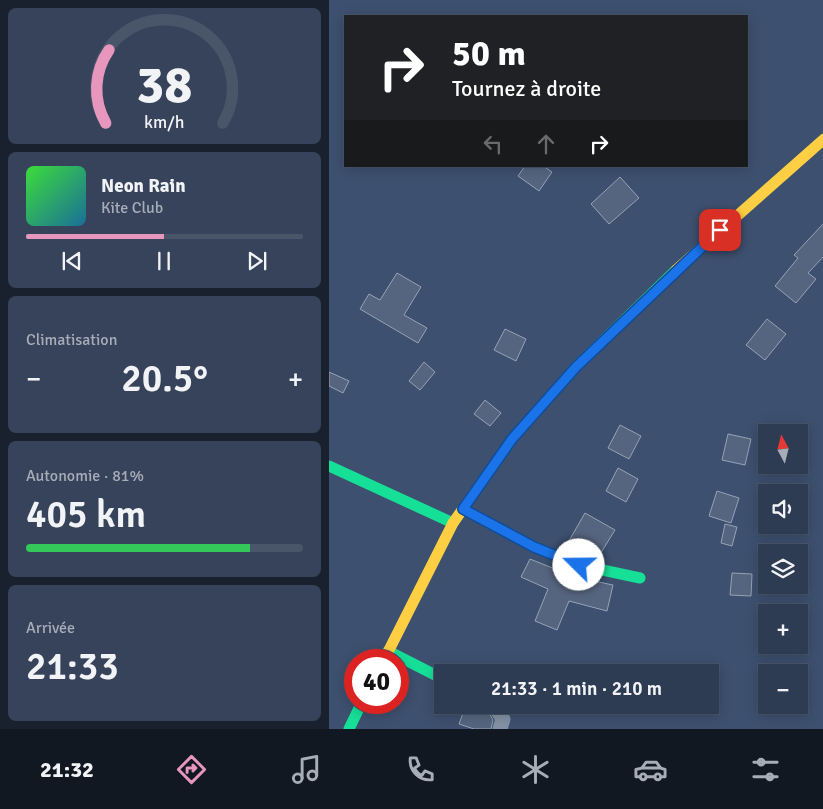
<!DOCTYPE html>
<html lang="fr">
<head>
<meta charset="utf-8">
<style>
  :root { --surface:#2e3c53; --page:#36435a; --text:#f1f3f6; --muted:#a7adb8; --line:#49566a; --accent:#e797bd }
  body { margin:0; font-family:Signika,sans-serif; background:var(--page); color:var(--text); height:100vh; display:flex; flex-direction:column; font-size:19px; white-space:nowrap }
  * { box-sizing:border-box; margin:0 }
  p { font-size:16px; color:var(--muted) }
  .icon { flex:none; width:28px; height:28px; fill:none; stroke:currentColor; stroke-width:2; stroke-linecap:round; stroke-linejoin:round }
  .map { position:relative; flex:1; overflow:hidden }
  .details { display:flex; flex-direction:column; gap:8px; padding:8px; background:#19212e; width:329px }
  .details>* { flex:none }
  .hud { position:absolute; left:15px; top:15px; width:404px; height:152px; border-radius:0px; box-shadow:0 2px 12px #0003,0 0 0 1px var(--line); background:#202124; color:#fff; overflow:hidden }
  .needle { width:32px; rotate:353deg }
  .fabs { position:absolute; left:429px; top:424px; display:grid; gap:10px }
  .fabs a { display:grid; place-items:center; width:50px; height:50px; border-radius:0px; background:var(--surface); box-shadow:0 2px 12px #0003,0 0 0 1px var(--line); font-size:25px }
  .speed { position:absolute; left:15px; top:649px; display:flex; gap:10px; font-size:25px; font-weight:700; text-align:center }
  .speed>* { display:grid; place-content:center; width:65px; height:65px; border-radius:50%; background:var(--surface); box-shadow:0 2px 12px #0003,0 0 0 1px var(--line); line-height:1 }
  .speed .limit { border:8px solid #d22; background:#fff; color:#111 }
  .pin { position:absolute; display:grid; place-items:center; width:42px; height:42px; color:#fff; margin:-21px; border-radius:10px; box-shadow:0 2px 8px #0006 }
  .me { position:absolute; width:55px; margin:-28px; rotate:292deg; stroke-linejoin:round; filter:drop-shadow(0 0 4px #0008) }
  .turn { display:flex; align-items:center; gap:18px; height:105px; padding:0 25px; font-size:22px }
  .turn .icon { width:65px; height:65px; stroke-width:2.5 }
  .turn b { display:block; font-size:35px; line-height:42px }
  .lanes { display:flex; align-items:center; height:48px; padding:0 25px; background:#0003; justify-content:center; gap:25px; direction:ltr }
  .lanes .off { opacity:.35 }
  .big { font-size:38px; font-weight:600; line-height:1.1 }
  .details .card { flex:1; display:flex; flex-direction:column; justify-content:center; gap:8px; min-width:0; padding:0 18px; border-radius:8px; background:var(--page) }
  .details .dial { align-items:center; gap:0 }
  .dial svg { height:130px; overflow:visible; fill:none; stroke:var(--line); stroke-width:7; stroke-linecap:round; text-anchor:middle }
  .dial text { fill:var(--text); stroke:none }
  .song { display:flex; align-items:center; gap:15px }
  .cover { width:60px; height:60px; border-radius:8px; background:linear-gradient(135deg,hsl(120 70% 55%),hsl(200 70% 35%)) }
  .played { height:5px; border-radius:2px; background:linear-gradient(90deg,var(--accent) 50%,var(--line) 50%) }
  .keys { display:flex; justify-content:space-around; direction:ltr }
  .heat { display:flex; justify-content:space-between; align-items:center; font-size:28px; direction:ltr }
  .charge { height:8px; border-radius:4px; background:linear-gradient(90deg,#34c759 81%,var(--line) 0) }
  .trip { position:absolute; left:105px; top:664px; width:285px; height:50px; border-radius:0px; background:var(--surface); box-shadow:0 2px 12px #0003,0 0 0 1px var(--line); font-weight:600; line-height:50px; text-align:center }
  .menu { display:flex; height:80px; justify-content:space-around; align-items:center; background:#121821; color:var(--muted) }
  .menu .icon { width:35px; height:35px }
  .menu .on { color:var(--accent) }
  .menu b { font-size:22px; color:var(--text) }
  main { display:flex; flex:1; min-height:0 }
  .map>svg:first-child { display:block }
</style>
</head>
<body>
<main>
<section class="details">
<div class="card dial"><svg viewBox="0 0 100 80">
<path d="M14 69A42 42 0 1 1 86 69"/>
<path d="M14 69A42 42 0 0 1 16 24" stroke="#e797bd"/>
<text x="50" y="56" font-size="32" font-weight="700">38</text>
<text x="50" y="72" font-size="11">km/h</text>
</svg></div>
<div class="card">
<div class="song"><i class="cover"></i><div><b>Neon Rain</b><p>Kite Club</p></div></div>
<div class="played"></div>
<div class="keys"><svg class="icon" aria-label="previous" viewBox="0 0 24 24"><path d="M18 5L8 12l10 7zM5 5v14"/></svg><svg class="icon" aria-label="pause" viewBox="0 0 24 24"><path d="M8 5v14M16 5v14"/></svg><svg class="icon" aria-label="next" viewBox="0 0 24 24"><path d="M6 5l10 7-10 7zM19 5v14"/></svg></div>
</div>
<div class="card"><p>Climatisation</p>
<div class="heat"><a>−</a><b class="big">20.5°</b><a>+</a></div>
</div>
<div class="card"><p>Autonomie · 81%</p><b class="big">405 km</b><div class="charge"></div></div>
<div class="card"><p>Arrivée</p><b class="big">21:33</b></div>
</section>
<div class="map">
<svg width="495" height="729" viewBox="0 0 495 729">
  <rect width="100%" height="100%" fill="#3d506f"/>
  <path fill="#56657f" stroke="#97a2b4" d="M196,166H214L223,172L210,191L189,176Z
    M291,177L310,198L280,224L262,204Z
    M495,223V256L479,273L487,279L467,303L446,286L469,258L465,255Z
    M68,273L92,287L75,315L98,328L89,343L31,309L40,294L51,300Z
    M438,319L457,334L436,360L417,345Z
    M176,329L197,339L187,361L165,350Z
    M95,362L106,372L91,390L80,381Z
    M0,372L20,381L14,393L0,386Z
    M156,400L172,413L161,426L145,414Z
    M291,425L312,436L300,459L279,448Z
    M399,434L422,439L416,465L393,460Z
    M289,468L309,479L297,502L277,491Z
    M388,491L410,498L402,523L380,516Z
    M256,513L286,530L270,556L237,546Z
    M396,524L408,527L403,546L392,543Z
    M201,559L246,577L284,585L278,611L240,601L228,630L206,621L219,589L192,577Z
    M403,573L423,574L422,596L401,595Z
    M137,705H156L164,720L162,729H145L130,724Z"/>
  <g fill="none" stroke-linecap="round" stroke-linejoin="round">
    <path stroke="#8390a5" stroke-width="15" d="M165,705L174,719L171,729"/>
    <path stroke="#16e098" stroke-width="11" d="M0,466L124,523
      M145,493L183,439L247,367L347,270
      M134,509L205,547L250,565L311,578
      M59,651L114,679
      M20,729L33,702"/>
    <path stroke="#ffcf43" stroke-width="11" d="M347,270L495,139
      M55,660L124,523L145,493"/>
  </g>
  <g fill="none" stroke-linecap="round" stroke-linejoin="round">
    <defs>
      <path id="route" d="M250,565L205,547L134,509L183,439L247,367L391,230"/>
    </defs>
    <use href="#route" stroke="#114b97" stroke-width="12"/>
    <use href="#route" stroke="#1a73e8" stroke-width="9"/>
  </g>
</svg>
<div class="fabs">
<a><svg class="needle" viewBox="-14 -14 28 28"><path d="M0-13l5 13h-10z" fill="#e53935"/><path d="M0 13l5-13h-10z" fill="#a7adb8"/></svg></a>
<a><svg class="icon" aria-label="sound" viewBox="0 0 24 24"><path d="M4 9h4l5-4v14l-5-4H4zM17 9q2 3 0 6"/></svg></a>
<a><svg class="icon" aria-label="layers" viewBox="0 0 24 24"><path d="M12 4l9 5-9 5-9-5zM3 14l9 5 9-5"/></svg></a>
<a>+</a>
<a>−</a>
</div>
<div class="speed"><div class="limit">40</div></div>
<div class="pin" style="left:391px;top:230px;background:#d93025"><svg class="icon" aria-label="arrive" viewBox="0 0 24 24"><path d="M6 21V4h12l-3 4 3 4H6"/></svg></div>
<svg class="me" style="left:250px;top:565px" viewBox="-20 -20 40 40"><circle r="19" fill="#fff"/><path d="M0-13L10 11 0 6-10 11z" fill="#1a73e8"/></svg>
<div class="trip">21:33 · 1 min · 210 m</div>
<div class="hud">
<div class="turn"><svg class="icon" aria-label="right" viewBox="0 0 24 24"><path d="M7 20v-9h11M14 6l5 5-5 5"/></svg><div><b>50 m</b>Tournez à droite</div></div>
<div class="lanes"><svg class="icon off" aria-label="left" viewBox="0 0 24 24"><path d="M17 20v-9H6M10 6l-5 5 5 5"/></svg><svg class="icon off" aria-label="ahead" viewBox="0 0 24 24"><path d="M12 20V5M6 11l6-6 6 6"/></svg><svg class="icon" aria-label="right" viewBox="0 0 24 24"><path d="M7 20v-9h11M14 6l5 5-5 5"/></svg></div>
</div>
</div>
</main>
<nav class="menu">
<b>21:32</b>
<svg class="icon on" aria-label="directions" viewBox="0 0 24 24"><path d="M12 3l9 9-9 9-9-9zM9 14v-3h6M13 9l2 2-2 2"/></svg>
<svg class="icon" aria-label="music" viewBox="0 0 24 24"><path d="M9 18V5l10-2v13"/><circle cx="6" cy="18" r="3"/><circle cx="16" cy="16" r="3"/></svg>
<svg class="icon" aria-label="phone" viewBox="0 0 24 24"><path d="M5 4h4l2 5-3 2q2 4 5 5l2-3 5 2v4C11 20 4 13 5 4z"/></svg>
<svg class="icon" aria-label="climate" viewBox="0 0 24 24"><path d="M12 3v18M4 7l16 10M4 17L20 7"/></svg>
<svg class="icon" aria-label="car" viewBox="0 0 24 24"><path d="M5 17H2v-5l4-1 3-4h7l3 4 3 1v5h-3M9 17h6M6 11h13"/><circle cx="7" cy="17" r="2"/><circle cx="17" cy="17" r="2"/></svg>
<svg class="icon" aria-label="filters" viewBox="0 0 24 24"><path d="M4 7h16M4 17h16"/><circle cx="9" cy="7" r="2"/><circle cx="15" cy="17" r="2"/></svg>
</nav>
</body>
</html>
